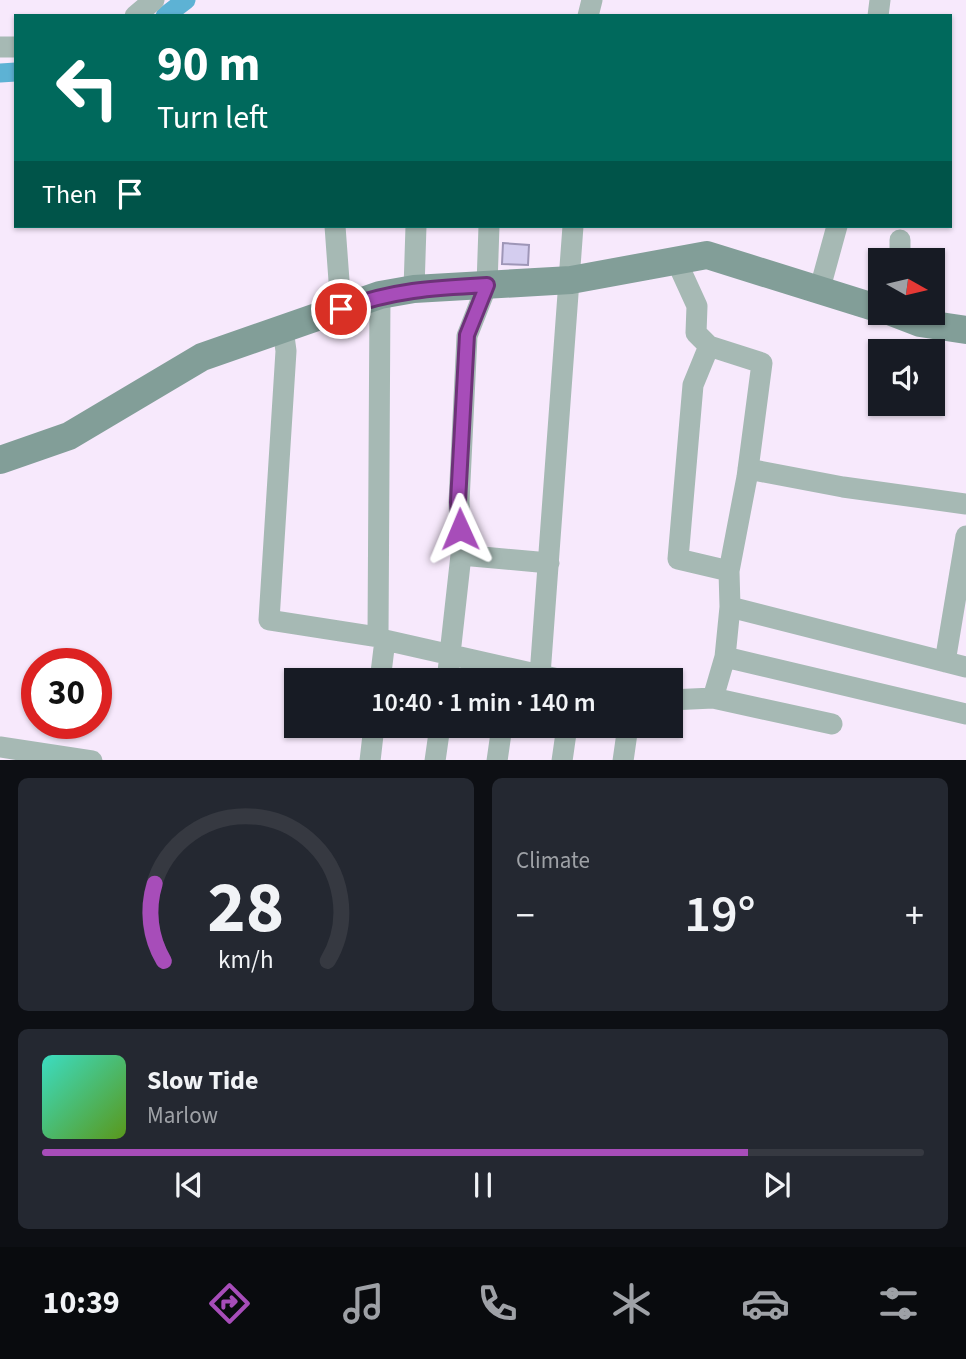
<!DOCTYPE html>
<html lang="en">
<head>
<meta charset="utf-8">
<style>
  :root { --surface:#171b24; --page:#242831; --text:#f1f3f6; --muted:#9ea1a6; --line:#363941; --accent:#a74db9 }
  body { margin:0; font-family:"Source Sans 3",sans-serif; background:var(--page); color:var(--text); height:100vh; display:flex; flex-direction:column; font-size:26px; white-space:nowrap }
  * { box-sizing:border-box; margin:0 }
  p { font-size:23px; color:var(--muted) }
  .icon { flex:none; width:38px; height:38px; fill:none; stroke:currentColor; stroke-width:2; stroke-linecap:round; stroke-linejoin:round }
  .map { position:relative; height:760px; overflow:hidden }
  .sheet { display:flex; flex-direction:column; gap:18px; padding:18px; background:#0d0f14; flex:1 }
  .sheet>* { flex:none }
  .guide { position:absolute; left:14px; top:14px; width:938px; height:214px; border-radius:0px; box-shadow:0 2px 5px #0004; background:#00695c; color:#fff; overflow:hidden }
  .needle { width:46px; rotate:98deg }
  .controls { position:absolute; left:868px; top:248px; display:grid; gap:14px }
  .controls a { display:grid; place-items:center; width:77px; height:77px; border-radius:0px; background:var(--surface); box-shadow:0 2px 5px #0004; font-size:35px }
  .speed { position:absolute; left:21px; top:648px; display:flex; gap:14px; font-size:35px; font-weight:700; text-align:center }
  .speed>* { display:grid; place-content:center; width:91px; height:91px; border-radius:50%; background:var(--surface); box-shadow:0 2px 5px #0004; line-height:1 }
  .speed .limit { border:10px solid #d22; background:#fff; color:#111 }
  .pin { position:absolute; display:grid; place-items:center; width:60px; height:60px; color:#fff; margin:-30px; border:4px solid #fff; border-radius:50%; box-shadow:0 2px 7px #0007 }
  .me { position:absolute; width:77px; margin:-38px; rotate:359deg; stroke-linejoin:round; filter:drop-shadow(0 0 5px #0008) }
  .turn { display:flex; align-items:center; gap:24px; height:147px; padding:0 28px; font-size:32px }
  .turn .icon { width:91px; height:91px; stroke-width:2.5 }
  .turn b { display:block; font-size:49px; line-height:60px }
  .then { display:flex; align-items:center; height:66px; padding:0 28px; background:#0003; gap:14px; font-size:26px }
  .big { font-size:52px; font-weight:600; line-height:1.1 }
  .sheet .card { flex:1; display:flex; flex-direction:column; justify-content:center; gap:10px; min-width:0; padding:0 24px; border-radius:10px; background:var(--page) }
  .sheet .dial { align-items:center; gap:0 }
  .dial svg { height:182px; overflow:visible; fill:none; stroke:var(--line); stroke-width:7; stroke-linecap:round; text-anchor:middle }
  .dial text { fill:var(--text); stroke:none }
  .song { display:flex; align-items:center; gap:21px }
  .cover { width:84px; height:84px; border-radius:10px; background:linear-gradient(135deg,hsl(170 70% 55%),hsl(90 70% 35%)) }
  .played { height:7px; border-radius:4px; background:linear-gradient(90deg,var(--accent) 80%,var(--line) 80%) }
  .keys { display:flex; justify-content:space-around; direction:ltr }
  .heat { display:flex; justify-content:space-between; align-items:center; font-size:38px; direction:ltr }
  .sheet .tiles { flex:1; display:grid; gap:18px; grid-template-columns:1fr 1fr }
  .card:last-child { grid-column:span 2 }
  .trip { position:absolute; left:284px; top:668px; width:399px; height:70px; border-radius:0px; background:var(--surface); box-shadow:0 2px 5px #0004; font-weight:600; line-height:70px; text-align:center }
  .tabs { display:flex; height:112px; justify-content:space-around; align-items:center; background:#090b0e; color:var(--muted) }
  .tabs .icon { width:49px; height:49px }
  .tabs .selected { color:var(--accent) }
  .tabs b { font-size:32px; color:var(--text) }
  .map>svg:first-child { display:block }
</style>
</head>
<body>
<div class="map">
<svg width="966" height="761" viewBox="0 0 966 761">
  <rect width="100%" height="100%" fill="#f7e9fc"/>
  <g fill="none" stroke-linecap="round" stroke-linejoin="round">
    <path stroke="#5db2d4" stroke-width="19" d="M165,16L186,0
      M0,73L16,72"/>
  </g>
  <path fill="#d4cdef" stroke="#9e96b7" stroke-width="2" d="M503,243L529,245L528,265L502,264Z"/>
  <g fill="none" stroke-linecap="round" stroke-linejoin="round">
    <path stroke="#a6b9b4" stroke-width="21" d="M135,16L154,0
      M588,16L592,0
      M878,16L880,0
      M0,47H16
      M335,226L341,308
      M900,240V261
      M676,260L697,306L696,333L709,346L762,363L747,477L729,571L730,607L725,657L713,698
      M820,288L837,226
      M414,289L416,226
      M380,295L378,637L385,640L380,681
      M283,329L286,351L269,620L378,637
      M709,346L693,385L678,559L729,571
      M748,469L843,487L966,504
      M461,555L549,563
      M730,607L966,667
      M385,640L567,681
      M725,657L966,714
      M945,662L966,536
      M540,675L573,226
      M447,681L461,555L459,502L467,336L487,285L489,226
      M670,700L713,698L832,724
      M0,747L92,761
      M370,761L374,726
      M435,761L440,726
      M497,761L502,726
      M562,761L567,726
      M623,761L628,726"/>
    <path stroke="#829e98" stroke-width="28" d="M894,313L920,323L966,330
      M0,460L69,436L202,357L380,295L414,289L571,280L707,255L880,309"/>
  </g>
  <g fill="none" stroke-linecap="round" stroke-linejoin="round">
    <defs>
      <path id="route" d="M341,309C394,290 431,288 487,285L467,335L458,502L460,529"/>
    </defs>
    <use href="#route" stroke="#6d3278" stroke-width="18"/>
    <use href="#route" stroke="#a74db9" stroke-width="12"/>
  </g>
</svg>
<div class="controls">
<a><svg class="needle" viewBox="-14 -14 28 28"><path d="M0-13l5 13h-10z" fill="#e53935"/><path d="M0 13l5-13h-10z" fill="#9ea1a6"/></svg></a>
<a><svg class="icon" aria-label="sound" viewBox="0 0 24 24"><path d="M4 9h4l5-4v14l-5-4H4zM17 9q2 3 0 6"/></svg></a>
</div>
<div class="speed"><div class="limit">30</div></div>
<div class="pin" style="left:341px;top:309px;background:#d93025"><svg class="icon" aria-label="arrive" viewBox="0 0 24 24"><path d="M6 21V4h12l-3 4 3 4H6"/></svg></div>
<svg class="me" style="left:460px;top:529px" viewBox="-20 -20 40 40"><path d="M0-17L14 15 0 8-14 15z" fill="#a74db9" stroke="#fff" stroke-width="4"/></svg>
<div class="trip">10:40 · 1 min · 140 m</div>
<div class="guide">
<div class="turn"><svg class="icon" aria-label="left" viewBox="0 0 24 24"><path d="M17 20v-9H6M10 6l-5 5 5 5"/></svg><div><b>90 m</b>Turn left</div></div>
<div class="then">Then<svg class="icon" aria-label="arrive" viewBox="0 0 24 24"><path d="M6 21V4h12l-3 4 3 4H6"/></svg></div>
</div>
</div>
<section class="sheet">
<div class="tiles">
<div class="card dial"><svg viewBox="0 0 100 80">
<path d="M14 69A42 42 0 1 1 86 69"/>
<path d="M14 69A42 42 0 0 1 10 35" stroke="#a74db9"/>
<text x="50" y="56" font-size="32" font-weight="700">28</text>
<text x="50" y="72" font-size="11">km/h</text>
</svg></div>
<div class="card"><p>Climate</p>
<div class="heat"><a>−</a><b class="big">19°</b><a>+</a></div>
</div>
<div class="card">
<div class="song"><i class="cover"></i><div><b>Slow Tide</b><p>Marlow</p></div></div>
<div class="played"></div>
<div class="keys"><svg class="icon" aria-label="previous" viewBox="0 0 24 24"><path d="M18 5L8 12l10 7zM5 5v14"/></svg><svg class="icon" aria-label="pause" viewBox="0 0 24 24"><path d="M8 5v14M16 5v14"/></svg><svg class="icon" aria-label="next" viewBox="0 0 24 24"><path d="M6 5l10 7-10 7zM19 5v14"/></svg></div>
</div>
</div>
</section>
<nav class="tabs">
<b>10:39</b>
<svg class="icon selected" aria-label="directions" viewBox="0 0 24 24"><path d="M12 3l9 9-9 9-9-9zM9 14v-3h6M13 9l2 2-2 2"/></svg>
<svg class="icon" aria-label="music" viewBox="0 0 24 24"><path d="M9 18V5l10-2v13"/><circle cx="6" cy="18" r="3"/><circle cx="16" cy="16" r="3"/></svg>
<svg class="icon" aria-label="phone" viewBox="0 0 24 24"><path d="M5 4h4l2 5-3 2q2 4 5 5l2-3 5 2v4C11 20 4 13 5 4z"/></svg>
<svg class="icon" aria-label="climate" viewBox="0 0 24 24"><path d="M12 3v18M4 7l16 10M4 17L20 7"/></svg>
<svg class="icon" aria-label="car" viewBox="0 0 24 24"><path d="M5 17H2v-5l4-1 3-4h7l3 4 3 1v5h-3M9 17h6M6 11h13"/><circle cx="7" cy="17" r="2"/><circle cx="17" cy="17" r="2"/></svg>
<svg class="icon" aria-label="filters" viewBox="0 0 24 24"><path d="M4 7h16M4 17h16"/><circle cx="9" cy="7" r="2"/><circle cx="15" cy="17" r="2"/></svg>
</nav>
</body>
</html>
